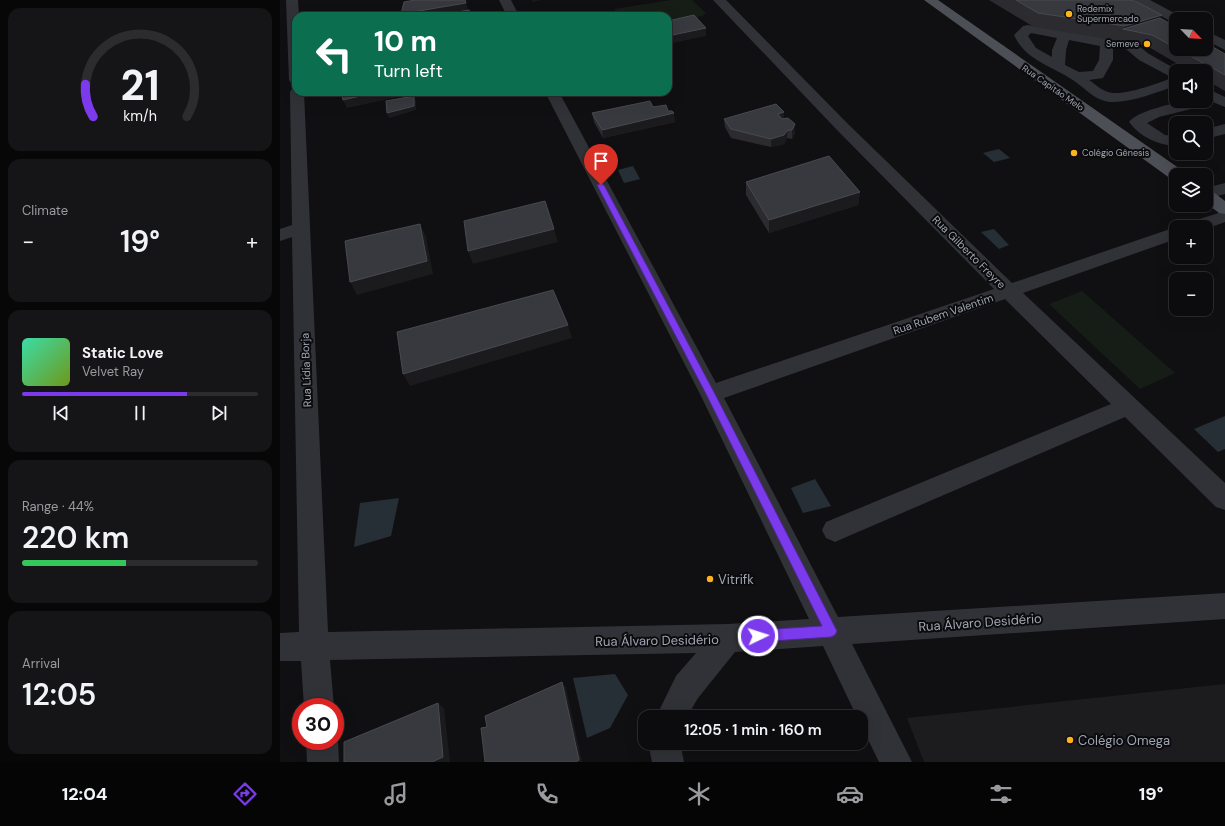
<!DOCTYPE html>
<html lang="en">
<head>
<meta charset="utf-8">
<style>
  :root { --surface:#0c0c0e; --page:#151517; --text:#f1f3f6; --muted:#9a9b9e; --line:#2c2c2e; --accent:#7c3aed }
  body { margin:0; font-family:"DM Sans",sans-serif; background:var(--page); color:var(--text); height:100vh; display:flex; flex-direction:column; font-size:15px; white-space:nowrap }
  * { box-sizing:border-box; margin:0 }
  p { font-size:13px; color:var(--muted) }
  .icon { flex:none; width:22px; height:22px; fill:none; stroke:currentColor; stroke-width:2; stroke-linecap:round; stroke-linejoin:round }
  .map { position:relative; flex:1; overflow:hidden }
  .drawer { display:flex; flex-direction:column; gap:8px; padding:8px; background:#070708; width:280px }
  .drawer>* { flex:none }
  .hud { position:absolute; left:12px; top:12px; width:380px; height:84px; border-radius:12px; box-shadow:0 4px 16px #0002,0 0 0 1px var(--line); background:#0b6e4f; color:#fff; overflow:hidden }
  .needle { width:26px; rotate:115deg }
  .buttons { position:absolute; left:889px; top:12px; display:grid; gap:8px }
  .buttons a { display:grid; place-items:center; width:44px; height:44px; border-radius:8px; background:var(--surface); box-shadow:0 4px 16px #0002,0 0 0 1px var(--line); font-size:20px }
  .speed { position:absolute; left:12px; top:698px; display:flex; gap:8px; font-size:20px; font-weight:700; text-align:center }
  .speed>* { display:grid; place-content:center; width:52px; height:52px; border-radius:50%; background:var(--surface); box-shadow:0 4px 16px #0002,0 0 0 1px var(--line); line-height:1 }
  .speed .limit { border:6px solid #d22; background:#fff; color:#111 }
  .pin { position:absolute; display:grid; place-items:center; width:34px; height:34px; color:#fff; margin:-41px -17px; border-radius:50% 50% 50% 0; rotate:-45deg; box-shadow:0 0 4px #0007 }
  .pin .icon { rotate:45deg }
  .me { position:absolute; width:44px; margin:-22px; rotate:86deg; stroke-linejoin:round; filter:drop-shadow(0 0 3px #0008) }
  .turn { display:flex; align-items:center; gap:14px; height:84px; padding:0 16px; font-size:18px }
  .turn .icon { width:52px; height:52px; stroke-width:2.5 }
  .turn b { display:block; font-size:28px; line-height:34px }
  .big { font-size:30px; font-weight:600; line-height:1.1 }
  .drawer .card { flex:1; display:flex; flex-direction:column; justify-content:center; gap:6px; min-width:0; padding:0 14px; border-radius:12px; background:var(--page) }
  .drawer .dial { align-items:center; gap:0 }
  .dial svg { height:104px; overflow:visible; fill:none; stroke:var(--line); stroke-width:7; stroke-linecap:round; text-anchor:middle }
  .dial text { fill:var(--text); stroke:none }
  .song { display:flex; align-items:center; gap:12px }
  .cover { width:48px; height:48px; border-radius:6px; background:linear-gradient(135deg,hsl(160 70% 55%),hsl(80 70% 35%)) }
  .played { height:4px; border-radius:2px; background:linear-gradient(90deg,var(--accent) 70%,var(--line) 70%) }
  .keys { display:flex; justify-content:space-around; direction:ltr }
  .heat { display:flex; justify-content:space-between; align-items:center; font-size:22px; direction:ltr }
  .charge { height:6px; border-radius:3px; background:linear-gradient(90deg,#34c759 44%,var(--line) 0) }
  .trip { position:absolute; left:358px; top:710px; width:230px; height:40px; border-radius:12px; background:var(--surface); box-shadow:0 4px 16px #0002,0 0 0 1px var(--line); font-weight:600; line-height:40px; text-align:center }
  .menu { display:flex; height:64px; justify-content:space-around; align-items:center; background:#050506; color:var(--muted) }
  .menu .icon { width:28px; height:28px }
  .menu .selected { color:var(--accent) }
  .menu b { font-size:18px; color:var(--text) }
  main { display:flex; flex:1; min-height:0 }
  .map>svg:first-child { display:block }
</style>
</head>
<body>
<main>
<section class="drawer">
<div class="card dial"><svg viewBox="0 0 100 80">
<path d="M14 69A42 42 0 1 1 86 69"/>
<path d="M14 69A42 42 0 0 1 8 44" stroke="#7c3aed"/>
<text x="50" y="56" font-size="32" font-weight="700">21</text>
<text x="50" y="72" font-size="11">km/h</text>
</svg></div>
<div class="card"><p>Climate</p>
<div class="heat"><a>−</a><b class="big">19°</b><a>+</a></div>
</div>
<div class="card">
<div class="song"><i class="cover"></i><div><b>Static Love</b><p>Velvet Ray</p></div></div>
<div class="played"></div>
<div class="keys"><svg class="icon" aria-label="previous" viewBox="0 0 24 24"><path d="M18 5L8 12l10 7zM5 5v14"/></svg><svg class="icon" aria-label="pause" viewBox="0 0 24 24"><path d="M8 5v14M16 5v14"/></svg><svg class="icon" aria-label="next" viewBox="0 0 24 24"><path d="M6 5l10 7-10 7zM19 5v14"/></svg></div>
</div>
<div class="card"><p>Range · 44%</p><b class="big">220 km</b><div class="charge"></div></div>
<div class="card"><p>Arrival</p><b class="big">12:05</b></div>
</section>
<div class="map">
<svg width="945" height="762" viewBox="0 0 945 762">
  <rect width="100%" height="100%" fill="#101012"/>
  <path fill="#1c1c1f" d="M945,684V762H644L627,718Z"/>
  <path fill="#161d17" d="M391,0H412L426,13L422,16L388,23V16H340L334,9Z
    M802,291L895,373L860,389L769,304Z"/>
  <path fill="#262f36" d="M719,149L730,158L714,162L703,153Z
    M353,166L360,179L344,183L338,170Z
    M714,229L729,245L719,249L701,232Z
    M945,416V449L938,452L914,429Z
    M535,479L551,506L523,513L511,488Z
    M119,498L111,536L74,547L80,503Z
    M335,674L348,695L330,728L307,738L293,678Z"/>
  <g fill="none" stroke-linecap="round" stroke-linejoin="round">
    <path fill="#313237" fill-rule="evenodd" d="M6,0H18L19,16H16V84L11,83L9,80Z
      M219,0H231L239,16H227Z
      M433,0H446L568,124L732,283L896,227V239L743,293L945,483V510L936,507L845,417L564,538L555,542L546,538L542,530L546,522L831,404L725,299L444,398L558,617L945,593V619L572,644L632,762H599L581,725V717H577L543,646L455,652L418,698L407,717H376L396,676L416,653L50,660L54,707H24L21,661H0V633L19,632L12,237L0,241V229L12,225L10,92L12,89L16,88V92H24L48,632L448,624L529,619L420,394L265,92H279L436,383L714,289L557,130Z
      M855,0H870L900,16L902,19H896V23L892,22L857,3Z
      M748,25L855,43L869,54L899,71H896V86C876,92 852,103 830,102C813,100 805,87 791,79C770,65 745,60 734,35L743,26ZM751,33L777,38L772,50V57L756,48L748,36ZM789,40L820,46L819,60L813,71L799,72L785,65L786,50ZM833,48L846,49L859,60L893,78C876,83 844,97 828,92C821,90 815,84 809,80L823,78L833,60Z
      M926,31L945,40V50L926,40Z
      M926,88L945,97V107L933,102L931,104L879,117L867,123L885,135L896,136V146C878,145 860,137 849,122C857,111 894,103 907,101C913,100 920,101 926,101Z
      M945,124V134L926,139V129Z
      M945,183V194L926,199V188Z
      M945,211V222L926,229V227H904L907,223Z
      M55,735L58,741L59,762H27L26,741H55Z
      M371,743H403L402,752L404,762H372L370,752Z"/>
    <path fill="#4d4f56" fill-rule="evenodd" d="M644,0H658L903,171L905,175H896V180L891,179Z
      M926,190L932,191L945,201V214L939,213L926,203Z"/>
  </g>
  <path fill="#2c2c30" d="M709,0H853L882,15L880,18L896,27V49H926L945,54V91L926,80V71H910L867,46L839,41L754,27Z
    M373,107L395,122L323,138L314,122L312,113Z
    M444,119H504L515,124V133L512,139L507,138L504,144L491,147L451,138L445,127Z
    M466,182L580,192L578,205L489,233L466,195Z"/>
  <path fill="#1b1b1e" d="M252,0H262L252,2Z
    M186,3L188,11L157,16H122L121,14Z
    M882,15L875,30L843,29L845,26Z
    M426,28V36L388,44V36Z
    M98,92H127V95L67,108L63,100Z
    M134,96L136,101V110L109,118L107,113Z
    M504,112V120L497,123L498,114Z
    M394,113L395,122L323,138L322,130Z
    M515,124V133L512,139V130Z
    M508,130L507,138L504,144L491,147V139Z
    M580,192L578,205L489,233V220Z
    M140,224L146,237L153,274L77,295L70,282Z
    M274,229L278,242L193,264L188,251Z
    M288,325L292,338L130,386L123,374Z
    M282,682L286,688L302,762H296Z
    M158,703L164,708L170,762H152Z"/>
  <path fill="#38393e" stroke="#484a51" d="M135,0H185L186,3L121,14L124,2Z
    M736,0H853L882,15L845,26L758,13Z
    M189,10L192,16H154Z
    M414,15L426,28L388,36V21Z
    M880,18L896,27V48L872,35L843,29Z
    M926,43L945,54V75L898,49H926Z
    M61,92H98L63,100Z
    M134,96V106L107,113L106,101Z
    M370,101L373,107L386,105L388,111H392L394,113L322,130L312,113Z
    M496,104L504,112L498,114L502,119L508,118L515,124L512,130H508L504,135L491,139L451,129L444,119Z
    M549,156L580,192L489,220L466,182Z
    M265,201L274,229L188,251L184,221Z
    M140,224L147,261L70,282L65,241Z
    M273,290L288,325L123,374L117,332Z
    M282,682L299,760L296,762H205L201,728L207,727L205,716Z
    M158,703L163,757L152,762H64V742Z"/>
  <path fill="#7c3aed" stroke="#51269a" d="M321,183L324,185L435,394L555,627L557,631L555,635L551,637L478,642L473,640L472,636L473,632L478,630L542,626L426,394L317,185Z"/>
  <g fill="#feb21c" stroke="#0b0b0d" stroke-width="1.5">
    <circle cx="789" cy="14" r="4"/>
    <circle cx="867" cy="44" r="4"/>
    <circle cx="794" cy="153" r="4"/>
    <circle cx="430" cy="579" r="4"/>
    <circle cx="790" cy="740" r="4"/>
  </g>
  <g text-anchor="middle" stroke-width="4" stroke-linejoin="round" paint-order="stroke">
    <g font-size="9" fill="#a0a6b4" stroke="#0b0b0d" text-anchor="start">
      <text x="797" y="12">Redemix<tspan x="797" dy="10">Supermercado</tspan></text>
      <text x="859" y="47" text-anchor="end">Semeve</text>
      <text x="802" y="156">Colégio Gênesis</text>
    </g>
    <g font-size="9" fill="#a0a6b4" stroke="#0b0b0d">
      <text transform="translate(773 88) rotate(35)" y="3">Rua Capitão Melo</text>
    </g>
    <g font-size="11" fill="#a0a6b4" stroke="#0b0b0d">
      <text transform="translate(689 252) rotate(45)" y="4">Rua Gilberto Freyre</text>
      <text transform="translate(663 314) rotate(-19)" y="4">Rua Rubem Valentim</text>
      <text transform="translate(26 370) rotate(-92)" y="4">Rua Lídia Borja</text>
    </g>
    <g font-size="13" fill="#a0a6b4" stroke="#0b0b0d" text-anchor="start">
      <text x="438" y="584">Vitrifk</text>
      <text x="798" y="745">Colégio Omega</text>
    </g>
    <g font-size="13" fill="#a0a6b4" stroke="#0b0b0d">
      <text transform="translate(700 622) rotate(-4)" y="5">Rua Álvaro Desidério</text>
      <text transform="translate(377 640) rotate(-1)" y="5">Rua Álvaro Desidério</text>
    </g>
  </g>
</svg>
<div class="buttons">
<a><svg class="needle" viewBox="-14 -14 28 28"><path d="M0-13l5 13h-10z" fill="#e53935"/><path d="M0 13l5-13h-10z" fill="#9a9b9e"/></svg></a>
<a><svg class="icon" aria-label="sound" viewBox="0 0 24 24"><path d="M4 9h4l5-4v14l-5-4H4zM17 9q2 3 0 6"/></svg></a>
<a><svg class="icon" aria-label="search" viewBox="0 0 24 24"><circle cx="10" cy="10" r="6"/><path d="M15 15l6 6"/></svg></a>
<a><svg class="icon" aria-label="layers" viewBox="0 0 24 24"><path d="M12 4l9 5-9 5-9-5zM3 14l9 5 9-5"/></svg></a>
<a>+</a>
<a>−</a>
</div>
<div class="speed"><div class="limit">30</div></div>
<div class="pin" style="left:321px;top:185px;background:#d93025"><svg class="icon" aria-label="arrive" viewBox="0 0 24 24"><path d="M6 21V4h12l-3 4 3 4H6"/></svg></div>
<svg class="me" style="left:478px;top:636px" viewBox="-20 -20 40 40"><circle r="17" fill="#7c3aed" stroke="#fff" stroke-width="3"/><path d="M0-11L8 9 0 5-8 9z" fill="#fff"/></svg>
<div class="trip">12:05 · 1 min · 160 m</div>
<div class="hud">
<div class="turn"><svg class="icon" aria-label="left" viewBox="0 0 24 24"><path d="M17 20v-9H6M10 6l-5 5 5 5"/></svg><div><b>10 m</b>Turn left</div></div>
</div>
</div>
</main>
<nav class="menu">
<b>12:04</b>
<svg class="icon selected" aria-label="directions" viewBox="0 0 24 24"><path d="M12 3l9 9-9 9-9-9zM9 14v-3h6M13 9l2 2-2 2"/></svg>
<svg class="icon" aria-label="music" viewBox="0 0 24 24"><path d="M9 18V5l10-2v13"/><circle cx="6" cy="18" r="3"/><circle cx="16" cy="16" r="3"/></svg>
<svg class="icon" aria-label="phone" viewBox="0 0 24 24"><path d="M5 4h4l2 5-3 2q2 4 5 5l2-3 5 2v4C11 20 4 13 5 4z"/></svg>
<svg class="icon" aria-label="climate" viewBox="0 0 24 24"><path d="M12 3v18M4 7l16 10M4 17L20 7"/></svg>
<svg class="icon" aria-label="car" viewBox="0 0 24 24"><path d="M5 17H2v-5l4-1 3-4h7l3 4 3 1v5h-3M9 17h6M6 11h13"/><circle cx="7" cy="17" r="2"/><circle cx="17" cy="17" r="2"/></svg>
<svg class="icon" aria-label="filters" viewBox="0 0 24 24"><path d="M4 7h16M4 17h16"/><circle cx="9" cy="7" r="2"/><circle cx="15" cy="17" r="2"/></svg>
<b>19°</b>
</nav>
</body>
</html>
